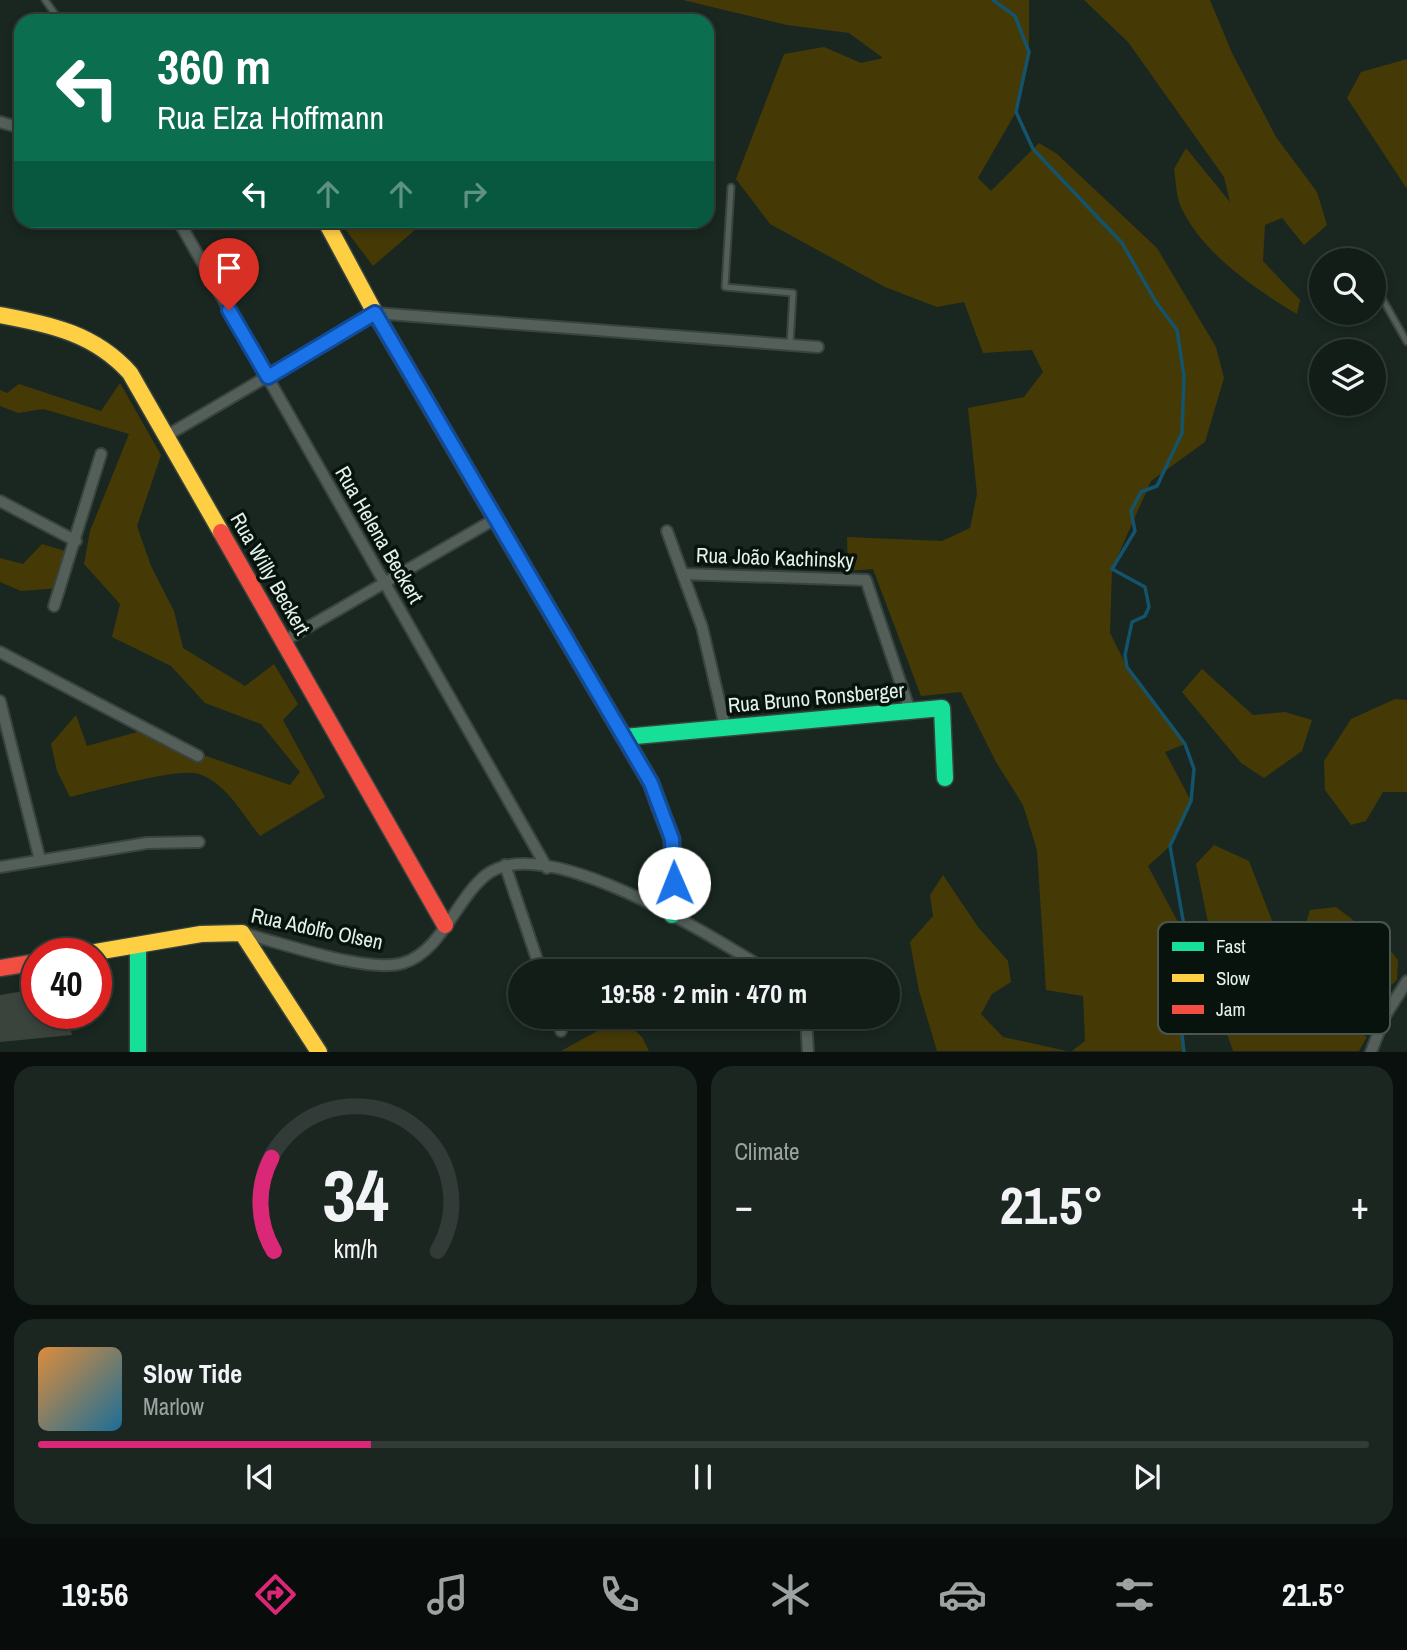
<!DOCTYPE html>
<html lang="en">
<head>
<meta charset="utf-8">
<style>
  :root { --surface:#131d18; --page:#1c2621; --text:#f1f3f6; --muted:#9da2a2; --line:#323b37; --accent:#db2777 }
  body { margin:0; font-family:"Archivo Narrow",sans-serif; background:var(--page); color:var(--text); height:100vh; display:flex; flex-direction:column; font-size:26px; white-space:nowrap }
  * { box-sizing:border-box; margin:0 }
  p { font-size:23px; color:var(--muted) }
  .icon { flex:none; width:38px; height:38px; fill:none; stroke:currentColor; stroke-width:2; stroke-linecap:round; stroke-linejoin:round }
  .map { position:relative; height:1052px; overflow:hidden }
  .sheet { display:flex; flex-direction:column; gap:14px; padding:14px; background:#0a100d; flex:1 }
  .sheet>* { flex:none }
  .guide { position:absolute; left:14px; top:14px; width:700px; height:214px; border-radius:21px; box-shadow:0 4px 10px #0003,0 0 0 2px var(--line); background:#0b6e4f; color:#fff; overflow:hidden }
  .tools { position:absolute; left:1309px; top:248px; display:grid; gap:14px }
  .tools a { display:grid; place-items:center; width:77px; height:77px; border-radius:50%; background:var(--surface); box-shadow:0 4px 10px #0003,0 0 0 2px var(--line); font-size:35px }
  .speed { position:absolute; left:21px; top:938px; display:flex; gap:14px; font-size:35px; font-weight:700; text-align:center }
  .speed>* { display:grid; place-content:center; width:91px; height:91px; border-radius:50%; background:var(--surface); box-shadow:0 4px 10px #0003,0 0 0 2px var(--line); line-height:1 }
  .speed .limit { border:10px solid #d22; background:#fff; color:#111 }
  .pin { position:absolute; display:grid; place-items:center; width:60px; height:60px; color:#fff; margin:-72px -30px; border-radius:50% 50% 50% 0; rotate:-45deg; box-shadow:0 0 7px #0007 }
  .pin .icon { rotate:45deg }
  .me { position:absolute; width:77px; margin:-38px; rotate:359deg; stroke-linejoin:round; filter:drop-shadow(0 0 5px #0008) }
  .turn { display:flex; align-items:center; gap:24px; height:147px; padding:0 28px; font-size:32px }
  .turn .icon { width:91px; height:91px; stroke-width:2.5 }
  .turn b { display:block; font-size:49px; line-height:60px }
  .lanes { display:flex; align-items:center; height:66px; padding:0 28px; background:#0003; justify-content:center; gap:35px; direction:ltr }
  .lanes .off { opacity:.35 }
  .big { font-size:52px; font-weight:800; line-height:1.1 }
  .sheet .tile { flex:1; display:flex; flex-direction:column; justify-content:center; gap:10px; min-width:0; padding:0 24px; border-radius:21px; background:var(--page) }
  .sheet .dial { align-items:center; gap:0 }
  .dial svg { height:182px; overflow:visible; fill:none; stroke:var(--line); stroke-width:7; stroke-linecap:round; text-anchor:middle }
  .dial text { fill:var(--text); stroke:none }
  .song { display:flex; align-items:center; gap:21px }
  .cover { width:84px; height:84px; border-radius:10px; background:linear-gradient(135deg,hsl(30 70% 55%),hsl(200 70% 35%)) }
  .played { height:7px; border-radius:4px; background:linear-gradient(90deg,var(--accent) 25%,var(--line) 25%) }
  .keys { display:flex; justify-content:space-around; direction:ltr }
  .heat { display:flex; justify-content:space-between; align-items:center; font-size:38px; direction:ltr }
  .sheet .tiles { flex:1; display:grid; gap:14px; grid-template-columns:1fr 1fr }
  .tile:last-child { grid-column:span 2 }
  .trip { position:absolute; left:508px; top:959px; width:392px; height:70px; border-radius:35px; background:var(--surface); box-shadow:0 4px 10px #0003,0 0 0 2px var(--line); font-weight:800; line-height:70px; text-align:center }
  .dock { display:flex; height:112px; justify-content:space-around; align-items:center; background:#080c0a; color:var(--muted) }
  .dock .icon { width:49px; height:49px }
  .dock .on { color:var(--accent) }
  .dock b { font-size:32px; color:var(--text) }
  .map>svg:first-child { display:block }
</style>
</head>
<body>
<div class="map">
<svg width="1407" height="1052" viewBox="0 0 1407 1052">
  <rect width="100%" height="100%" fill="#192720"/>
  <path fill="#453a06" d="M683,0H1029V52L1016,112L978,178L991,191L1039,143L1057,154L1157,248L1216,347L1224,378L1205,442L1151,481L1112,569L1110,633L1127,667L1185,744L1165,752L1191,801L1170,846L1148,866L1186,937L1171,983L1172,1025L1182,1035L1184,1051H1072L1085,1041L1083,996L1046,990L1037,850L1023,805L996,762L961,692L921,696L873,569L848,571L847,537L942,541L970,528L977,494L968,408L1024,397L1043,372L1032,350L983,353L964,302L937,307L885,287L770,224L736,179L784,54L824,47L861,63L883,58L849,33L787,25Z
    M1084,0H1210L1232,53L1276,137L1317,192L1327,225L1304,245L1282,218L1265,225L1263,261L1300,300L1297,314C1255,289 1202,253 1181,207C1176,196 1176,181 1174,169L1186,148L1230,202L1224,177L1128,42Z
    M1407,59V189L1347,98L1361,72Z
    M339,221H420L415,230L373,266Z
    M120,383L161,455L137,526L151,566L174,611L183,648L245,686L274,664L298,704L283,720L325,797L260,836C243,815 226,783 199,774C180,767 95,791 70,797L57,771L51,744L76,715L87,746L137,732L290,785L300,772L261,724L205,703L171,666L112,637L120,604L84,564L90,531L129,434L43,409L18,413L0,406V390L7,393L19,384L101,411Z
    M42,544L72,553L60,588L21,591L0,582V558L23,564Z
    M1202,669L1253,715L1285,712L1312,720L1302,751L1264,778L1241,763L1182,692Z
    M1395,699L1407,700V792H1383L1366,821L1351,825L1325,790L1324,761L1351,719Z
    M1214,845L1249,861L1273,923L1275,961L1285,979L1302,975L1300,944L1310,910L1336,907L1387,946L1398,960L1397,980L1381,994L1352,1003L1351,1028L1367,1037L1359,1051H1233L1224,1025L1198,1019L1221,988L1198,968L1208,922L1196,864Z
    M943,875L978,927L1008,961L1011,982L992,994L981,1014L1003,1037L1067,1051H937L919,991L910,942L933,916L930,895Z
    M621,1018L642,1037L649,1051H561Z"/>
  <g fill="none" stroke-linecap="round" stroke-linejoin="round">
    <path stroke="#14536c" stroke-width="3.5" d="M993,0L1015,16L1029,52L1016,112L1033,149L1122,243L1156,302L1177,330L1184,376L1182,433L1157,486L1141,492L1131,511L1135,531L1112,569L1145,587L1149,607L1145,616L1132,622L1125,655L1127,667L1185,744L1194,769L1191,801L1170,846L1186,937L1171,983L1172,1025L1182,1035L1184,1052"/>
  </g>
  <path fill="#3b443c" d="M37,989V1013H66L72,1035L0,1042V995Z"/>
  <g fill="none" stroke-linecap="round" stroke-linejoin="round">
    <defs>
      <path id="lane" d="M45,0L60,21
        M731,187L725,287L793,293L790,345
        M1360,259L1361,261
        M1374,284L1407,342"/>
      <path id="street" d="M0,122L21,128
        M178,220L547,868
        M166,436L375,313L818,347
        M0,501L76,541
        M667,531L702,627L725,726
        M683,574L866,580L910,711
        M54,606L101,454
        M284,641L495,519
        M0,652L198,756
        M0,701L40,860
        M505,865L541,971
        M0,867L147,843L199,842
        M242,933C280,942 367,974 403,963C441,952 456,899 486,875C544,829 715,938 768,971
        M556,1017L561,1031
        M806,1017L808,1052
        M1371,1052L1385,1016L1407,981"/>
      <path id="fast" d="M624,737L942,708L945,778
        M660,808L672,839V915
        M138,945V1052"/>
      <path id="slow" d="M325,220L375,313L461,460
        M0,315C51,325 94,333 130,373L221,532
        M84,954L201,934L242,933L319,1052"/>
      <path id="jam" d="M461,460L651,783L660,808
        M221,532L445,925
        M0,968L37,962"/>
    </defs>
    <use href="#lane" stroke="#39443f" stroke-width="9"/>
    <use href="#street" stroke="#39443f" stroke-width="14"/>
    <use href="#fast" stroke="#39443f" stroke-width="19"/>
    <use href="#slow" stroke="#39443f" stroke-width="19"/>
    <use href="#jam" stroke="#39443f" stroke-width="19"/>
    <use href="#lane" stroke="#545f5a" stroke-width="5"/>
    <use href="#street" stroke="#545f5a" stroke-width="10"/>
    <use href="#fast" stroke="#16e098" stroke-width="16"/>
    <use href="#slow" stroke="#ffcf43" stroke-width="16"/>
    <use href="#jam" stroke="#f24e42" stroke-width="16"/>
  </g>
  <g fill="none" stroke-linecap="round" stroke-linejoin="round">
    <defs>
      <path id="route" d="M229,310L268,377L375,313L651,783L672,839L674,883"/>
    </defs>
    <use href="#route" stroke="#114b97" stroke-width="18"/>
    <use href="#route" stroke="#1a73e8" stroke-width="12"/>
  </g>
  <g text-anchor="middle" stroke-width="7" stroke-linejoin="round" paint-order="stroke">
    <g font-size="21" fill="#e2f1e9" stroke="#08130e">
      <text transform="translate(379 535) rotate(60)" y="7">Rua Helena Beckert</text>
      <text transform="translate(775 558) rotate(2)" y="7">Rua João Kachinsky</text>
      <text transform="translate(270 574) rotate(60)" y="7">Rua Willy Beckert</text>
      <text transform="translate(816 698) rotate(-5)" y="7">Rua Bruno Ronsberger</text>
      <text transform="translate(317 929) rotate(12)" y="7">Rua Adolfo Olsen</text>
    </g>
  </g>
  <rect x="1158" y="922" width="232" height="112" rx="10" fill="#08130e" stroke="#495650" stroke-width="2"/>
  <rect x="1172" y="942" width="32" height="9" fill="#16e098"/>
  <rect x="1172" y="974" width="32" height="8" fill="#ffcf43"/>
  <rect x="1172" y="1005" width="32" height="9" fill="#f24e42"/>
  <g font-size="19" fill="#e2f1e9">
    <text x="1216" y="953">Fast</text>
    <text x="1216" y="985">Slow</text>
    <text x="1216" y="1016">Jam</text>
  </g>
</svg>
<div class="tools">
<a><svg class="icon" aria-label="search" viewBox="0 0 24 24"><circle cx="10" cy="10" r="6"/><path d="M15 15l6 6"/></svg></a>
<a><svg class="icon" aria-label="layers" viewBox="0 0 24 24"><path d="M12 4l9 5-9 5-9-5zM3 14l9 5 9-5"/></svg></a>
</div>
<div class="speed"><div class="limit">40</div></div>
<div class="pin" style="left:229px;top:310px;background:#d93025"><svg class="icon" aria-label="arrive" viewBox="0 0 24 24"><path d="M6 21V4h12l-3 4 3 4H6"/></svg></div>
<svg class="me" style="left:674px;top:883px" viewBox="-20 -20 40 40"><circle r="19" fill="#fff"/><path d="M0-13L10 11 0 6-10 11z" fill="#1a73e8"/></svg>
<div class="trip">19:58 · 2 min · 470 m</div>
<div class="guide">
<div class="turn"><svg class="icon" aria-label="left" viewBox="0 0 24 24"><path d="M17 20v-9H6M10 6l-5 5 5 5"/></svg><div><b>360 m</b>Rua Elza Hoffmann</div></div>
<div class="lanes"><svg class="icon" aria-label="left" viewBox="0 0 24 24"><path d="M17 20v-9H6M10 6l-5 5 5 5"/></svg><svg class="icon off" aria-label="ahead" viewBox="0 0 24 24"><path d="M12 20V5M6 11l6-6 6 6"/></svg><svg class="icon off" aria-label="ahead" viewBox="0 0 24 24"><path d="M12 20V5M6 11l6-6 6 6"/></svg><svg class="icon off" aria-label="right" viewBox="0 0 24 24"><path d="M7 20v-9h11M14 6l5 5-5 5"/></svg></div>
</div>
</div>
<section class="sheet">
<div class="tiles">
<div class="tile dial"><svg viewBox="0 0 100 80">
<path d="M14 69A42 42 0 1 1 86 69"/>
<path d="M14 69A42 42 0 0 1 13 28" stroke="#db2777"/>
<text x="50" y="56" font-size="32" font-weight="700">34</text>
<text x="50" y="72" font-size="11">km/h</text>
</svg></div>
<div class="tile"><p>Climate</p>
<div class="heat"><a>−</a><b class="big">21.5°</b><a>+</a></div>
</div>
<div class="tile">
<div class="song"><i class="cover"></i><div><b>Slow Tide</b><p>Marlow</p></div></div>
<div class="played"></div>
<div class="keys"><svg class="icon" aria-label="previous" viewBox="0 0 24 24"><path d="M18 5L8 12l10 7zM5 5v14"/></svg><svg class="icon" aria-label="pause" viewBox="0 0 24 24"><path d="M8 5v14M16 5v14"/></svg><svg class="icon" aria-label="next" viewBox="0 0 24 24"><path d="M6 5l10 7-10 7zM19 5v14"/></svg></div>
</div>
</div>
</section>
<nav class="dock">
<b>19:56</b>
<svg class="icon on" aria-label="directions" viewBox="0 0 24 24"><path d="M12 3l9 9-9 9-9-9zM9 14v-3h6M13 9l2 2-2 2"/></svg>
<svg class="icon" aria-label="music" viewBox="0 0 24 24"><path d="M9 18V5l10-2v13"/><circle cx="6" cy="18" r="3"/><circle cx="16" cy="16" r="3"/></svg>
<svg class="icon" aria-label="phone" viewBox="0 0 24 24"><path d="M5 4h4l2 5-3 2q2 4 5 5l2-3 5 2v4C11 20 4 13 5 4z"/></svg>
<svg class="icon" aria-label="climate" viewBox="0 0 24 24"><path d="M12 3v18M4 7l16 10M4 17L20 7"/></svg>
<svg class="icon" aria-label="car" viewBox="0 0 24 24"><path d="M5 17H2v-5l4-1 3-4h7l3 4 3 1v5h-3M9 17h6M6 11h13"/><circle cx="7" cy="17" r="2"/><circle cx="17" cy="17" r="2"/></svg>
<svg class="icon" aria-label="filters" viewBox="0 0 24 24"><path d="M4 7h16M4 17h16"/><circle cx="9" cy="7" r="2"/><circle cx="15" cy="17" r="2"/></svg>
<b>21.5°</b>
</nav>
</body>
</html>
